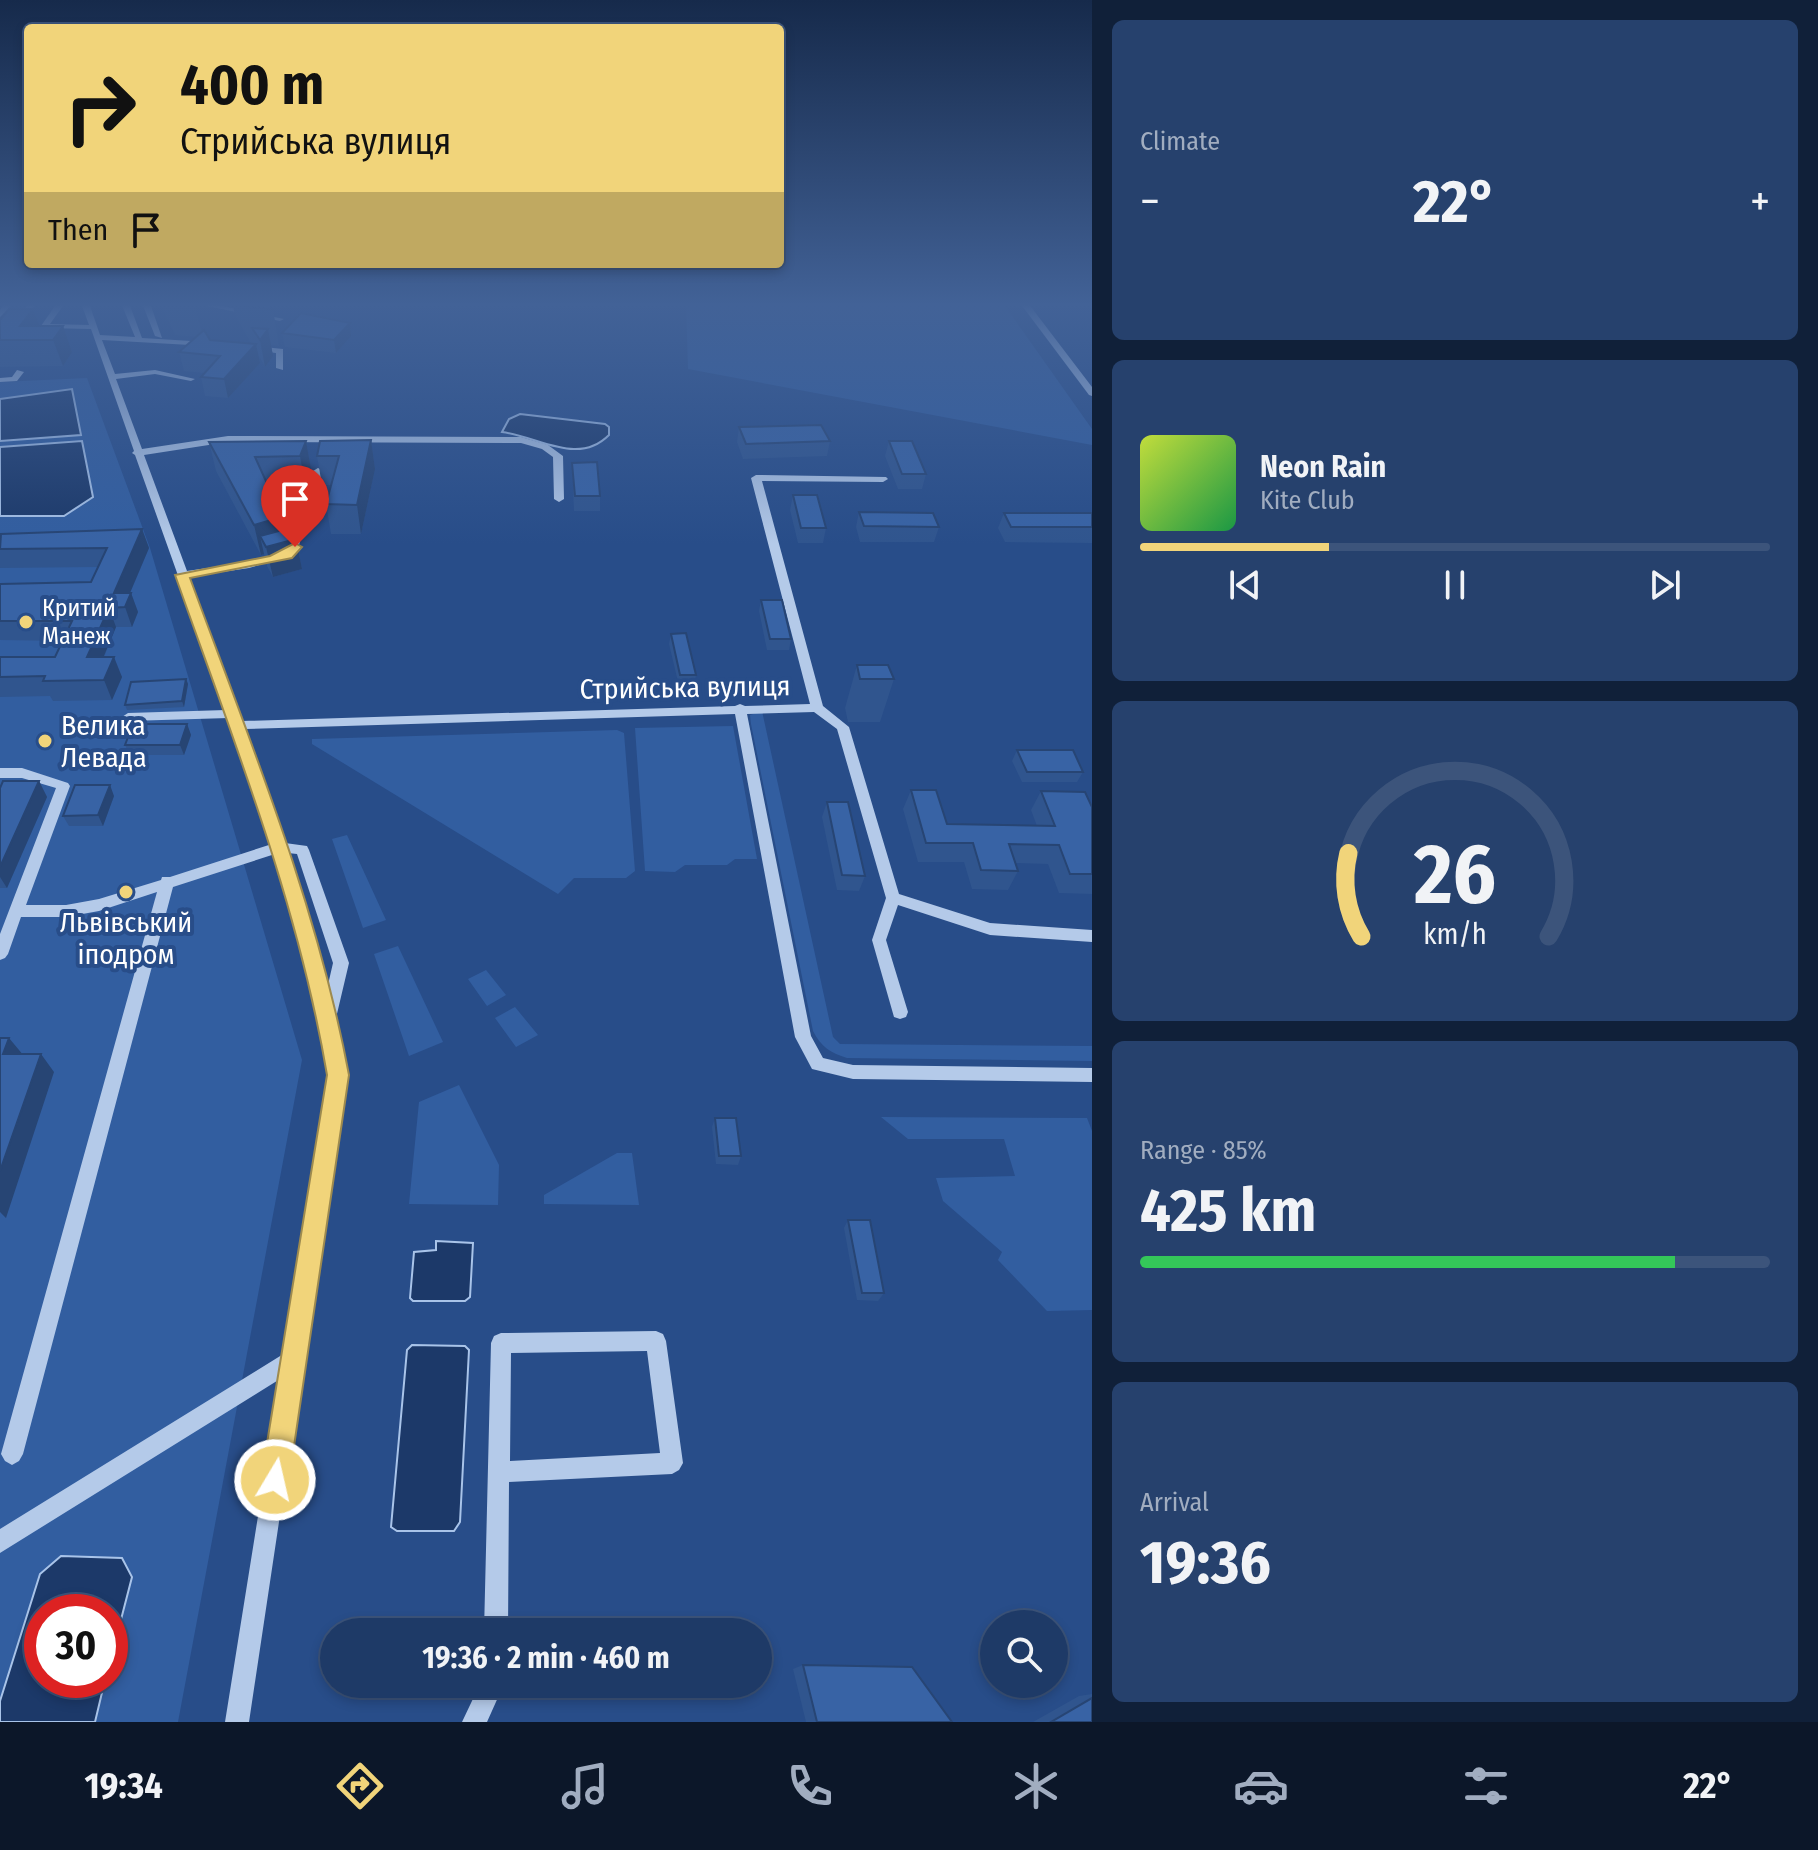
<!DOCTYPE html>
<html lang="en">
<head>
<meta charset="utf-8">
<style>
  :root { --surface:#1e3a67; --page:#26416d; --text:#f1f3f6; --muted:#a1adc0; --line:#3c547b; --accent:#f1d47a }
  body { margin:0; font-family:"Fira Sans Condensed",sans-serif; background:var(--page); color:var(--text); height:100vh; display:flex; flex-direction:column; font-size:30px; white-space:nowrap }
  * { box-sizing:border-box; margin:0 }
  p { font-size:26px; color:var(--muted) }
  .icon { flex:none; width:44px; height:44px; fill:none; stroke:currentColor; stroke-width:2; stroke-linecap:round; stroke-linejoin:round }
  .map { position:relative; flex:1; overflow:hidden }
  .sheet { display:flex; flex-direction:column; gap:20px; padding:20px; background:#102039; width:726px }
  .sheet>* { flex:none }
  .guide { position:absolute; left:24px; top:24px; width:760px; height:244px; border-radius:8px; box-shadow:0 4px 12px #0003,0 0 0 2px var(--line); background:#f1d47a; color:#111; overflow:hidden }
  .controls { position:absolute; left:980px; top:1610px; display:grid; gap:16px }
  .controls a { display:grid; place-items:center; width:88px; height:88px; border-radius:50%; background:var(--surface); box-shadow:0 4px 12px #0003,0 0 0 2px var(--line); font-size:40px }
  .speed { position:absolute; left:24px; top:1594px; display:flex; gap:16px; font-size:40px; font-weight:700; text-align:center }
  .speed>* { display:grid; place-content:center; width:104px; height:104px; border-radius:50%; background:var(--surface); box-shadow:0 4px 12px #0003,0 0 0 2px var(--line); line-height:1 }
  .speed .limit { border:12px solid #d22; background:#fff; color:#111 }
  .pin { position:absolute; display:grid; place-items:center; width:68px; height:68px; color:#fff; margin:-82px -34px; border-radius:50% 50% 50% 0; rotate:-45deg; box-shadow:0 0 8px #0007 }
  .pin .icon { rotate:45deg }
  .me { position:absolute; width:88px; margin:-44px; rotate:9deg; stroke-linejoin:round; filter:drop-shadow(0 0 6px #0008) }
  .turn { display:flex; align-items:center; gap:28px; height:168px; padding:0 24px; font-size:36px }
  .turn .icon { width:104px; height:104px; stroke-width:2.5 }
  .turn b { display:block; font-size:56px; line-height:68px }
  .then { display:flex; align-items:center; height:76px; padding:0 24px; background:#0003; gap:16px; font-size:30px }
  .big { font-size:60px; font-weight:700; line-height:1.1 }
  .sheet .card { flex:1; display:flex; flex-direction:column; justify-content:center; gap:12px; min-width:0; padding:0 28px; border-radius:12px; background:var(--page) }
  .sheet .dial { align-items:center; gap:0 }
  .dial svg { height:208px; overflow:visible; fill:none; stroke:var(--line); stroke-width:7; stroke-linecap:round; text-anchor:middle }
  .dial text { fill:var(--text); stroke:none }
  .song { display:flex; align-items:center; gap:24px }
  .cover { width:96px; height:96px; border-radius:12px; background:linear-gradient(135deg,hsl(70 70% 55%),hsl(140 70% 35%)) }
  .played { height:8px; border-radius:4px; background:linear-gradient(90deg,var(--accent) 30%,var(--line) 30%) }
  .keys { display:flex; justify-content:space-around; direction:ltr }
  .heat { display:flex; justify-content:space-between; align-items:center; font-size:44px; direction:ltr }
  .charge { height:12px; border-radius:6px; background:linear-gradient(90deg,#34c759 85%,var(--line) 0) }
  .trip { position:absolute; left:320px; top:1618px; width:452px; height:80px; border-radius:40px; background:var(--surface); box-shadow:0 4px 12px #0003,0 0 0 2px var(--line); font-weight:700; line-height:80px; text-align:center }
  .menu { display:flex; height:128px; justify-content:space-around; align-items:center; background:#0c1729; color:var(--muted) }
  .menu .icon { width:56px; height:56px }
  .menu .on { color:var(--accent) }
  .menu b { font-size:36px; color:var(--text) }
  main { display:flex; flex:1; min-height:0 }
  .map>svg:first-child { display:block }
</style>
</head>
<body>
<main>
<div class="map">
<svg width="1092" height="1722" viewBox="0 0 1092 1722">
  <rect width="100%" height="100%" fill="#284d89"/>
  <path fill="#325ea0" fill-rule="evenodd" d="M686,303H1003L1092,429V445L688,369Z
    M87,378L150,548L302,1060L178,1722H0V382ZM42,1612H110V1680H42Z
    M762,711L833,1037L840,1044L1092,1046V1061L847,1058C831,1053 821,1047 813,1031L751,724L750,715Z
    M733,726L757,859H735L727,865H685L675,872L645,871L635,728Z
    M617,730L624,733L635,871L626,878H574L558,894L312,744V739Z
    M347,835L386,920L363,928L332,839Z
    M398,946L443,1042L409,1056L374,954Z
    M486,970L506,995L487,1006L468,979Z
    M515,1007L538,1035L516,1047L495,1018Z
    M459,1085L499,1165L498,1205L409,1204L419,1102Z
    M881,1117L1087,1118L1092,1131V1310L1047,1311L998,1260L1002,1252L943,1201L936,1178L1015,1176L1004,1139H908Z
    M617,1153H632L639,1205L544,1204V1195Z"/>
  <path fill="#1c3969" stroke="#a9c4e9" stroke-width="2" d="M72,389L81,435L0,441V399Z
    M520,414L605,424L609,427V435C578,466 540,437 502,432L509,419Z
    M82,441L93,497L64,516H0V447Z
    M436,1241L473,1243L470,1297L465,1301H413L410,1298L414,1252L436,1250Z
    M412,1345L465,1346L469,1350L460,1522L454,1531H397L391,1527L407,1350Z
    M61,1556L122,1558L132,1577L110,1662V1612H42V1680H105L95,1722H0V1701L40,1574Z"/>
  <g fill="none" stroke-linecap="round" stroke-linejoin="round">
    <path fill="#b4cae9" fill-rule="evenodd" d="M6,303H14L0,317V310Z
      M29,303H37L21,324H15L14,322Z
      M57,303H65L50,324L89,325L81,303H89L100,335L135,337L121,303H129L142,338L208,342L212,344L208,346L102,340L115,374L155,370L195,379L191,381L155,374L116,379L142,449L228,436L521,437L548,445L563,456L564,499L559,502L554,499L553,457L542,449L521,443L228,442L144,455L187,571L248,562L287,550L313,471L318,468L323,471L296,554L249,568L189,577L242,721L735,706L740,704L745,706L810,704L751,478L756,475L886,477L888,479L883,482L762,481L823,706L849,727L899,894L990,923L1092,930V942L990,935L898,905L886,940L908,1012L906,1017L900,1019L894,1017L872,940L886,898L837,729L814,712L747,714L811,1036L823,1058L853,1065L1092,1068V1082L853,1079L812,1069L795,1037L735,714L245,729L285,843L307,846L309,850L349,963L336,1018L346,1075L249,1722H225L280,1379L0,1553V1529L285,1353L330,1075L320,1019L275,854L173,887L23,1454L19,1461L12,1465L5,1461L1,1454L157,892L99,911L66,917H21L8,954L5,958L0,960V934L56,788L22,778H0V768H22L68,783L70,786L26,905H66L99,899L161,880L162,877H170L272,844L229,718L128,721L122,717L128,713L226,710L135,455L132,453L134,451L91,329L45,328L41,326ZM288,853L297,854L333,963L327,989Z
      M142,303H150L162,338L155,336Z
      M192,303H208L284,319L280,321Z
      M1020,303H1028L1092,387V396L1089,395Z
      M253,346L283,349V370L276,368V353L253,350Z
      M17,370L24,372L17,381L0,382V378L12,377Z
      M656,1331L663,1334L666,1341L683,1463L679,1470L672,1474L509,1482L508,1632H484L491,1343L494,1336L501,1333ZM647,1351L660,1453L510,1461L511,1353Z
      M480,1684H504L487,1722H462Z"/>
  </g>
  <path fill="#30558e" d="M160,303H194L202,333L210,340L256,344L255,343H251L235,315L232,303H269L273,309L279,346L271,345L273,356L265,367L259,356L260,363L228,398L205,396L201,377L204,373L184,371L179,352L196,337L175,335Z
    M33,309L39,326H63L72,352L63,366L0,367V320Z
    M350,323L351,336L336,353L285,347L282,333Z
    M739,427L830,441L827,456L743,459L737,442Z
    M371,440L375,469L361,534H331L326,504L331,485H322L317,456Z
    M306,441L311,469L305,485L268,486L284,529L296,539L302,569L273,577L267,566L264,554L261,555L216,471L209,442Z
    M889,441L926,474L922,489H898L885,456Z
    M572,463L600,496V511H574Z
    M793,495L826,528L823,543H798L790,510Z
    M859,512L939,527L934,542H860L856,527Z
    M1004,513H1092V543L1005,542L998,528Z
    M142,529L149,548L130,593H131L138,612L132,627H116L104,657L122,677L112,700L53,701L50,696L0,697V657H55L63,641L0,640V584L91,582L98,567L0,568V535Z
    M761,600L791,639L789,650H767L759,611Z
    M671,634L696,675L694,685L679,686L669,644Z
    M857,665L894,679L880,722H848L845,708Z
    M186,679L188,684L184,707L127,710L125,705Z
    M187,724L191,735L184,755H130L125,745Z
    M1017,750L1083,772L1077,782H1022L1012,761Z
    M39,781L47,797L7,888H0V788Z
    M911,790L947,824L1037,826L1031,810L1041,791L1092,807V894L1059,893L1048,864L1016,863L1018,871L1008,890L972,889L964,862H918L903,809Z
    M114,796L103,826H69L63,816Z
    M827,802L865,876L859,891L837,890L822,817Z
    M715,1118L741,1156L738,1165L716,1164L712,1127Z
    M848,1220L884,1293L878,1301L857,1300L844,1228Z
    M803,1665L952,1722H806L793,1669Z
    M1092,1694V1722H1033L1079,1696Z"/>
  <path fill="#274574" d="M33,309L43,335L20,326Z
    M350,323L351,336L336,353L334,340Z
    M63,326L72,352L63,366L53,340Z
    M268,329L273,356L265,367L260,340Z
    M256,344L260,363L228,398L224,379Z
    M371,440L375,469L361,534L357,505Z
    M306,441L311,469L305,485L300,456Z
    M280,512L287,542L296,539L302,569L273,577L266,547L260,536L264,554L261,555L254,525Z
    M142,529L149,548L124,607L114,593Z
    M131,593L138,612L132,627L125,607Z
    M109,608L116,627L95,677L87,657Z
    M114,657L122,677L112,700L104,680Z
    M186,679L188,684L184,707L182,701Z
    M187,724L191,735L184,755L180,745Z
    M39,781L47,797L7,888L0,877V867Z
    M110,785L114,796L103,826L98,815Z
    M9,1038L24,1056L3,1054Z
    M41,1054L54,1072L6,1218L0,1212V1171Z"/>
  <path fill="#3863a5" stroke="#274574" stroke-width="2" d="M241,303H269L273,309L243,306Z
    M9,309H33L20,326H63L53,340H0V320Z
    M301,313L350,323L334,340L282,333Z
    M252,328L268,329L260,340Z
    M204,330L210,340L256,344L224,379L201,377L220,356L179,352Z
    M821,425L830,441L746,444L739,427Z
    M371,440L357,505L326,504L339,456H317L320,441Z
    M306,441L300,456L255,457L280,512L278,518L254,525L209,442Z
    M889,441H912L926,474H902Z
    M597,462L600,496H575L572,463Z
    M793,495H817L826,528H801Z
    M859,512L933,513L939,527L864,526Z
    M1004,513H1092V527H1011Z
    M290,528L296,539L266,547L260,536Z
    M142,529L114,593H131L125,607L109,608L87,657H114L104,680L43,681L45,676L0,677V657H55L72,621H0V584L91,582L107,548L0,549L1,534Z
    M761,600H782L791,639H770Z
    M686,633L696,675H680L671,634Z
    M857,665H888L894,679H860Z
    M186,679L182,701L125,705L131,682Z
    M133,724H187L180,745H125Z
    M1017,750H1073L1083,772H1027Z
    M3,781H39L0,867V788Z
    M75,785H110L98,815L63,816Z
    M911,790H936L947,824L1055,826L1041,791L1085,792L1092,807V874H1070L1059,845L1009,844L1018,871L981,870L973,843H926Z
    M827,802H848L865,876L842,875Z
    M0,1038H9L3,1054H41L0,1171Z
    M715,1118H736L741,1156H719Z
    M848,1220H870L884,1293H862Z
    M803,1665L912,1667L952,1722H817Z
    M1092,1698V1722H1051Z"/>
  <linearGradient id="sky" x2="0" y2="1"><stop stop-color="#162a4b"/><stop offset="0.56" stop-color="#426297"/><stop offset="1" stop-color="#426297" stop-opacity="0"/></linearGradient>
  <rect width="1092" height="544" fill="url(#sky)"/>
  <path fill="#f1d47a" stroke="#9d8a4f" stroke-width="2" d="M295,543L302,547L292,558L190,578C250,741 317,904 349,1075L289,1480L285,1490L275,1494L265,1490L261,1480L327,1075C298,903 233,739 175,575L270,556Z"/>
  <g fill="#f1d47a" stroke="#284d89" stroke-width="3">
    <circle cx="26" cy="622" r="8"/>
    <circle cx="45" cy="741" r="8"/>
    <circle cx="126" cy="892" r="8"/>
  </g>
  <g text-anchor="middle" stroke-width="8" stroke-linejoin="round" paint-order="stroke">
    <g font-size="24" fill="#fff" stroke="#284d89" text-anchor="start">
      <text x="42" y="616">Критий<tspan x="42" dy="28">Манеж</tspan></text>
    </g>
    <g font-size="28" fill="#fff" stroke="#284d89">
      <text transform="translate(685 687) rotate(-1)" y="10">Стрийська вулиця</text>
    </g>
    <g font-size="28" fill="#fff" stroke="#284d89" text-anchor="start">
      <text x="61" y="735">Велика<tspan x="61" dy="32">Левада</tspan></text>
      <text x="126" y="932" text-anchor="middle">Львівський<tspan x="126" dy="32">іподром</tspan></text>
    </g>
  </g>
</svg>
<div class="controls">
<a><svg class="icon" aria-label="search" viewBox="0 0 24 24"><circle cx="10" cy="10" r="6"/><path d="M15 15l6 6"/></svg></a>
</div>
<div class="speed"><div class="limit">30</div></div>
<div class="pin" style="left:295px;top:547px;background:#d93025"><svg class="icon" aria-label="arrive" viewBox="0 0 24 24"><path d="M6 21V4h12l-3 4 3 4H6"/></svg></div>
<svg class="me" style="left:275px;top:1480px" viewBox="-20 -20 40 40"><circle r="17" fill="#f1d47a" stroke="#fff" stroke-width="3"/><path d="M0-11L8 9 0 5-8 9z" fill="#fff"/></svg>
<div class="trip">19:36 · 2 min · 460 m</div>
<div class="guide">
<div class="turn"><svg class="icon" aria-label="right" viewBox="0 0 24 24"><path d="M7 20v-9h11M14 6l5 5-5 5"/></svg><div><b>400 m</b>Стрийська вулиця</div></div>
<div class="then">Then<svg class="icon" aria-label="arrive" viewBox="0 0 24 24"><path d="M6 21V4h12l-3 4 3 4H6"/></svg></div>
</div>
</div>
<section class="sheet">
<div class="card"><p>Climate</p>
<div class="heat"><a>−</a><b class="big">22°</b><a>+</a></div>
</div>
<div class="card">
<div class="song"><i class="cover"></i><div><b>Neon Rain</b><p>Kite Club</p></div></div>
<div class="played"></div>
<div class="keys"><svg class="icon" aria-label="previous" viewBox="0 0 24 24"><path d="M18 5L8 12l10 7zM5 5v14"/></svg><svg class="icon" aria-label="pause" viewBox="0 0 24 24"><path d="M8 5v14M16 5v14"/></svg><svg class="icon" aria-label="next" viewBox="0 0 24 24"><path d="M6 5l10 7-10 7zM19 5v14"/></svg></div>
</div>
<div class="card dial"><svg viewBox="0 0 100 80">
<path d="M14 69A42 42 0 1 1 86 69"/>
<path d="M14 69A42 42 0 0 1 9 37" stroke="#f1d47a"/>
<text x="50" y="56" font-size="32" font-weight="700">26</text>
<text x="50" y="72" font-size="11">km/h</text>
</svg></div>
<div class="card"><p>Range · 85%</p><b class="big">425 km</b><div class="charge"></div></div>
<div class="card"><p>Arrival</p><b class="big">19:36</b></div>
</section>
</main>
<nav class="menu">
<b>19:34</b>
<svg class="icon on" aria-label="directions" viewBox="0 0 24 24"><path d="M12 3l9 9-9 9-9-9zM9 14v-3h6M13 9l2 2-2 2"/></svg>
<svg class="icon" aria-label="music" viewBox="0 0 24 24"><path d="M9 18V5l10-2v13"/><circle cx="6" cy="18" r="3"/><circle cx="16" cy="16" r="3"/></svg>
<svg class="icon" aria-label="phone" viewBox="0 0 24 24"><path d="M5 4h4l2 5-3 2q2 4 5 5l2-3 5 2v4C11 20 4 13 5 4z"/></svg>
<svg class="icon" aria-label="climate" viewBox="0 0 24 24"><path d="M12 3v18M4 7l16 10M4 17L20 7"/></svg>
<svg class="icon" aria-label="car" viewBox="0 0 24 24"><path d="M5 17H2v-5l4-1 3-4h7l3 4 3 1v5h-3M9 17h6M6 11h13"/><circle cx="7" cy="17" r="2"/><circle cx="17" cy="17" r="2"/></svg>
<svg class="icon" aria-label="filters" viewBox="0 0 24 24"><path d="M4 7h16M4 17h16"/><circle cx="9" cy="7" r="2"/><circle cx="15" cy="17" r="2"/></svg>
<b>22°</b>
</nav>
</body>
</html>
